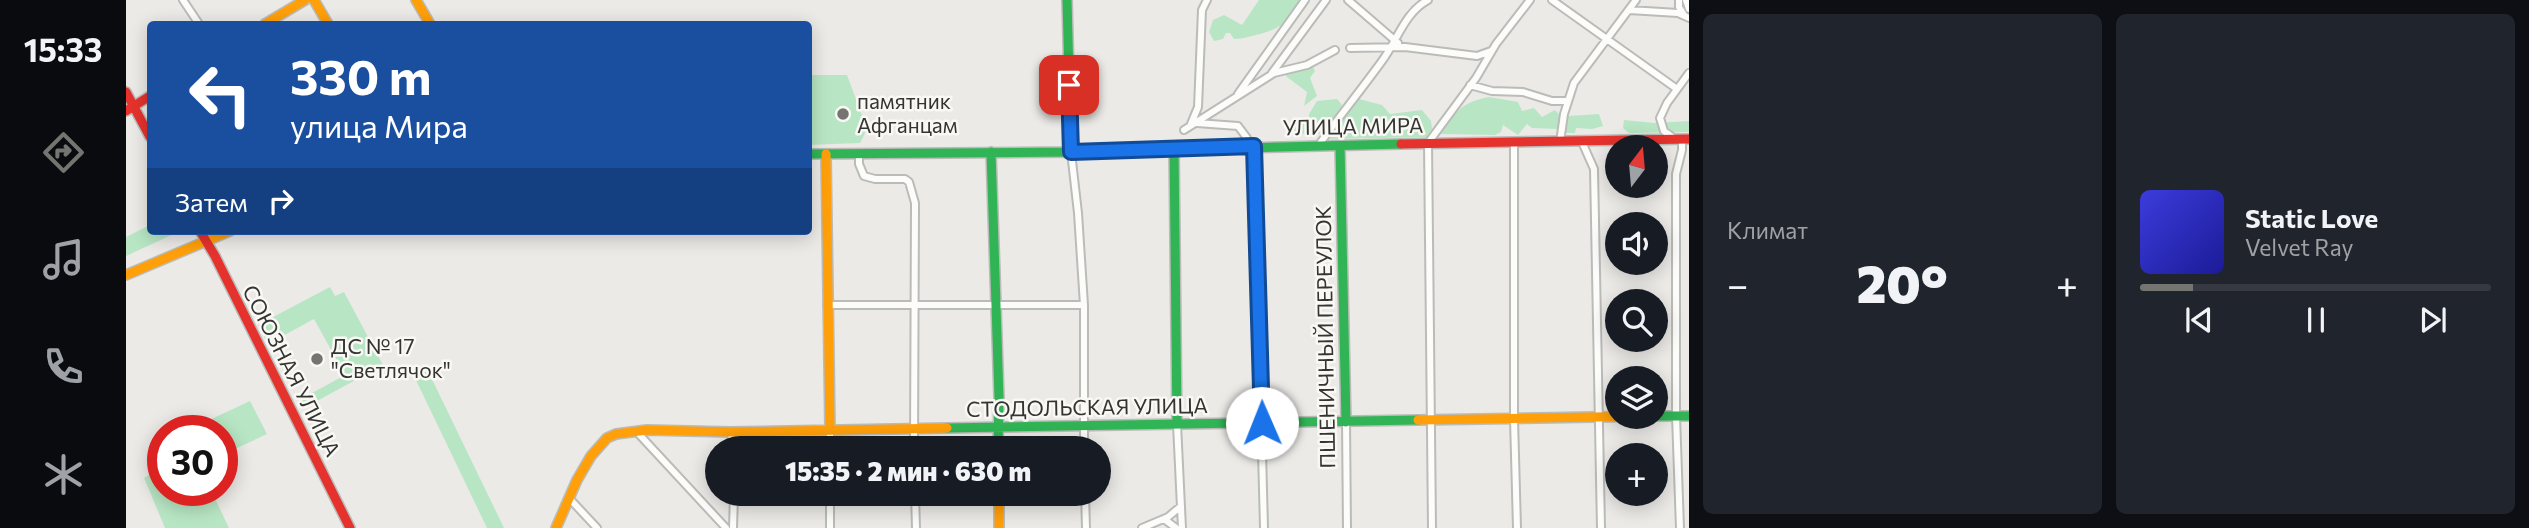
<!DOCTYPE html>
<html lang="ru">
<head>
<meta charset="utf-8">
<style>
  :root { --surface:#171b24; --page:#20242c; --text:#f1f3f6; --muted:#9ea1a6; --line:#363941; --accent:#747471 }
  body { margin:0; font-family:Commissioner,sans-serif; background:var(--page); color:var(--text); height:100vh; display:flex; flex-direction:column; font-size:26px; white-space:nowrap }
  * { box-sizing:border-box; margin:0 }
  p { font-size:23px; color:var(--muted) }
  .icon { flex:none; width:38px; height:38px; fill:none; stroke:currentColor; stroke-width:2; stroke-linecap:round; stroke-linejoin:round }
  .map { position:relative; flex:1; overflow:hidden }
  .side { display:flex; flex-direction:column; gap:14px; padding:14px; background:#0d0f14; width:840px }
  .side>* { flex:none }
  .hud { position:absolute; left:21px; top:21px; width:665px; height:214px; border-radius:7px; box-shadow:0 4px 18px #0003; background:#1a4fa0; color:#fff; overflow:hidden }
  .needle { width:46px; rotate:16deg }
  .buttons { position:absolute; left:1479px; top:135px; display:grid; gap:14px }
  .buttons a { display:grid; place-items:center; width:63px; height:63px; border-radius:50%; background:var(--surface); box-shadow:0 4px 18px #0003; font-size:35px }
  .speed { position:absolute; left:21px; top:415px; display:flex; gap:14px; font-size:35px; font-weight:700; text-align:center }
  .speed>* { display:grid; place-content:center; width:91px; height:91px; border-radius:50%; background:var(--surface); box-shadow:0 4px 18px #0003; line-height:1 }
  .speed .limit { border:10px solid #d22; background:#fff; color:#111 }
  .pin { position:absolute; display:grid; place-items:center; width:60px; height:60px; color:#fff; margin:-30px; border-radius:14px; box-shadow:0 4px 10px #0006 }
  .me { position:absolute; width:77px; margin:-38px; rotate:359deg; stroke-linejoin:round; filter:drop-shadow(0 0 5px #0008) }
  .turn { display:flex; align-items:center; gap:24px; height:147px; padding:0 28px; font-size:32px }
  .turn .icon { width:91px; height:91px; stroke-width:2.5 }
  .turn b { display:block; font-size:49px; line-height:60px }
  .then { display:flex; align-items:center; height:66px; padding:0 28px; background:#0003; gap:14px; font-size:26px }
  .big { font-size:52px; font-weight:800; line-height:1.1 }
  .side .card { flex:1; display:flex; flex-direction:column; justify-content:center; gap:10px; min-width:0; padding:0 24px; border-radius:10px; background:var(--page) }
  .song { display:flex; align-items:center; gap:21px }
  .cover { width:84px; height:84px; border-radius:10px; background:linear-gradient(135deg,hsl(240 70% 55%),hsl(240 70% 35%)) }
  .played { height:7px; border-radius:4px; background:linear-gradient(90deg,var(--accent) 15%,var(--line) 15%) }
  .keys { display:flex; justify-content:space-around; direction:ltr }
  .heat { display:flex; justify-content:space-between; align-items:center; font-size:38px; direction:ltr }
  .side .tiles { flex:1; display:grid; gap:14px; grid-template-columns:repeat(2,1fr) }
  .trip { position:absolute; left:579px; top:436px; width:406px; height:70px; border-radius:35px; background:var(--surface); box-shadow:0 4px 18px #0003; font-weight:800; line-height:70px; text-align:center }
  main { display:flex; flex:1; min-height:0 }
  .menu { display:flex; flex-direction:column; width:126px; justify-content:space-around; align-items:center; background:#090b0e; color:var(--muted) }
  .menu .icon { width:49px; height:49px }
  .menu .active { color:var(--accent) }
  .menu b { font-size:32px; color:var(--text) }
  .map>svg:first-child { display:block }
</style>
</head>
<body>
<main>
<nav class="menu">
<b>15:33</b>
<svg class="icon active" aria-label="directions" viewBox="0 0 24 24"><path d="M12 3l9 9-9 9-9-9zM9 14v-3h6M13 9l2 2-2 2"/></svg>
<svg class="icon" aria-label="music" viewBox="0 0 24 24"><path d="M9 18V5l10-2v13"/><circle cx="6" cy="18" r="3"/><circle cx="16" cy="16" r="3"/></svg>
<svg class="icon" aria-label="phone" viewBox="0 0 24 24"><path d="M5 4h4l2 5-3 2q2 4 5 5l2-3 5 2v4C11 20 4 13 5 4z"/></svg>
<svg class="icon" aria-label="climate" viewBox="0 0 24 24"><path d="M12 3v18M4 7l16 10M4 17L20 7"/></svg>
</nav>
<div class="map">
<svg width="1563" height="528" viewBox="0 0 1563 528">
  <rect width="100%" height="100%" fill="#ebeae7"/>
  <path fill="#b8e6c4" d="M1133,0H1175C1165,20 1156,28 1134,34C1124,36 1118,39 1108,39L1104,33H1100L1097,39L1088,41L1083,32L1087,20L1098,15L1116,25Z
    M1187,67L1189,71L1184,78L1191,96L1178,106L1181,92L1161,77L1158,73Z
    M683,75H721L741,129L734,143L683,145Z
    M1363,97L1392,102L1396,111L1408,108L1416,117L1429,110L1437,119L1443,116L1473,114L1477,126L1466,129L1450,128L1449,133H1441L1432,129L1406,128L1401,124L1392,135L1377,125L1375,132L1369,135L1314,134C1329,113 1335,102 1363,97Z
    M1211,99L1216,105C1208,117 1200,138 1183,135C1174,134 1170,130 1160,131V126L1174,120L1184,125L1183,114L1191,101Z
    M1233,99L1256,105L1264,114L1296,110L1305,121L1306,129L1300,137L1204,139L1205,131Z
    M1498,120L1529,123L1563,121V132L1503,133L1497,128Z
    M24,225V231H54L0,256V237Z
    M204,287L209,296L218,292L257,365L180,407L175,399L219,375L188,319L142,344L132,325Z
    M302,371L378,528H361L288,376Z
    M124,401L141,434L96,455V430H81L79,422Z
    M37,466V490H85L103,528H39L18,478Z"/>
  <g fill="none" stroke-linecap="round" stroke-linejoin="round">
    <defs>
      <path id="street" d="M57,0L73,24
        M1222,0L1272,43
        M1426,0L1551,89
        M1553,0V7L1558,15
        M1560,0L1563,9
        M1503,10L1552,13L1563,18
        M1224,48L1279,47L1351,56L1365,51
        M1146,73L1200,0
        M1344,85L1366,91L1397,92L1426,101H1441
        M1112,94L1179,0
        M1071,123L1112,126L1121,138
        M1065,124L1072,107L1076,10L1081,0
        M1058,130L1148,73L1181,65L1209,50
        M1549,139L1538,131L1534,118L1541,103L1563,73
        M1388,141V419L1391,528
        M1434,142L1438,114L1448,83L1510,0
        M1456,142L1468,169L1475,528
        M1128,146L1138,528
        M1192,146C1213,117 1235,90 1256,61C1271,41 1279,12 1302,0
        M945,152L952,213L958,305V448
        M733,153V164L738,176L749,179H779L783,182L789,203L788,448
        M701,305H958
        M1220,422L1221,528
        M1051,424L1056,528
        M510,431L600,528
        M605,432L607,448
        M704,448V430
        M789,494L790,528
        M959,494L960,528
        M443,498L471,528
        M1038,519L1050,528
        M607,528L608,494
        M704,528V494
        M1016,528L1042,517L1054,507
        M1306,528L1302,143L1350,78L1370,44L1404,0
        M1554,528L1550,416V174L1556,150V140"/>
      <path id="fast" d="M941,0L945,152
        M1214,146L1220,422
        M1048,148L1051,424
        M865,152L873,398L872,448
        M682,154L945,152L1275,144
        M1530,416H1563
        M821,428L1292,420"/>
      <path id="slow" d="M188,0L202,24
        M290,0L304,24
        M139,24L179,0
        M700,154L704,430
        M0,275L104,231
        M1292,420L1525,416
        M873,494V528
        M430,528L451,480L465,456L481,438L490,434L521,430L605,432L821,428"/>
      <path id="jam" d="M0,92L24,137
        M0,111L24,96
        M1275,144L1563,139
        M74,231L89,256L224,528"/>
    </defs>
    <use href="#street" stroke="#bbbbb8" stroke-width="10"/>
    <use href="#fast" stroke="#bbbbb8" stroke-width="12"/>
    <use href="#slow" stroke="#bbbbb8" stroke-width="12"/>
    <use href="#jam" stroke="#bbbbb8" stroke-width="12"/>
    <use href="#street" stroke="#fcfcfb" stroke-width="6"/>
    <use href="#fast" stroke="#30b455" stroke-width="9"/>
    <use href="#slow" stroke="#ff9f0a" stroke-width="9"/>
    <use href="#jam" stroke="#e5322d" stroke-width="9"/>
  </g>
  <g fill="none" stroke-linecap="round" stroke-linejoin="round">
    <defs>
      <path id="route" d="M943,85L945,152L1128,146L1136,423"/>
    </defs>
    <use href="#route" stroke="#114b97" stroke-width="18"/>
    <use href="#route" stroke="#1a73e8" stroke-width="12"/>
  </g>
  <g fill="#747471" stroke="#f9f8f4" stroke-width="2.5">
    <circle cx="717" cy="114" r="7"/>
    <circle cx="191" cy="359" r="7"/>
  </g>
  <g text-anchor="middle" stroke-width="5" stroke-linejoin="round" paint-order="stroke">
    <g font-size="21" fill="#343432" stroke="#f9f8f4" text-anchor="start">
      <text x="731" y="109">памятник<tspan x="731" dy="24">Афганцам</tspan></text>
      <text x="205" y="354">ДС № 17<tspan x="205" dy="24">"Светлячок"</tspan></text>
    </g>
    <g font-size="21" fill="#343432" stroke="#f9f8f4">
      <text transform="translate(1227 127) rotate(-1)" y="7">УЛИЦА МИРА</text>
      <text transform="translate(1200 337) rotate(-91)" y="7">ПШЕНИЧНЫЙ ПЕРЕУЛОК</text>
      <text transform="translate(165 371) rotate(63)" y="7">СОЮЗНАЯ УЛИЦА</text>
      <text transform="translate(961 408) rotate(-1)" y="7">СТОДОЛЬСКАЯ УЛИЦА</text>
    </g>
  </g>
</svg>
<div class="buttons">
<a><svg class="needle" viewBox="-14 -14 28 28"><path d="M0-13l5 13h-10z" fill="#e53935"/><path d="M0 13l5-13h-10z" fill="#9ea1a6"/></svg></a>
<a><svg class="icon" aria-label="sound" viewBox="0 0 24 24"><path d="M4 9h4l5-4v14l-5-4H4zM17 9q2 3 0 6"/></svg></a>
<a><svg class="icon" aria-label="search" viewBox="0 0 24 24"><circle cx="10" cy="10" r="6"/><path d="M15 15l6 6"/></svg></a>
<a><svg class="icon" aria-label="layers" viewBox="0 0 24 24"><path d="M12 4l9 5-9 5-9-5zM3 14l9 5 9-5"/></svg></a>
<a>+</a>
</div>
<div class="speed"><div class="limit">30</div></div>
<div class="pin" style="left:943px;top:85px;background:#d93025"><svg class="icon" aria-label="arrive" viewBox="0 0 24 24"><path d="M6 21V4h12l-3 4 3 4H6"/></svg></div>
<svg class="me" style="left:1136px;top:423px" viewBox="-20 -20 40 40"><circle r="19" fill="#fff"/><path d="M0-13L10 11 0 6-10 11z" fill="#1a73e8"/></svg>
<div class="trip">15:35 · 2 мин · 630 m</div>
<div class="hud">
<div class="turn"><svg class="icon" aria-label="left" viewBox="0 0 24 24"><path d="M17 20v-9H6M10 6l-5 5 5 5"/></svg><div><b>330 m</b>улица Мира</div></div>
<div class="then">Затем<svg class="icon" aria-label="right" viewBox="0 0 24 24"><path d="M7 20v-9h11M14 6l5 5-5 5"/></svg></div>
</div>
</div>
<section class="side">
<div class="tiles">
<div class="card"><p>Климат</p>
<div class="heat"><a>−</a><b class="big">20°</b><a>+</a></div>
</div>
<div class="card">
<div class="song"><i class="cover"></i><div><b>Static Love</b><p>Velvet Ray</p></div></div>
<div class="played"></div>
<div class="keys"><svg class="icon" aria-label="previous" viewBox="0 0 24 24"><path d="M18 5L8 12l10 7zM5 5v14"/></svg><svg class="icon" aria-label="pause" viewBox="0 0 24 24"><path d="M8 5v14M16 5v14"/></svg><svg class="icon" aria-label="next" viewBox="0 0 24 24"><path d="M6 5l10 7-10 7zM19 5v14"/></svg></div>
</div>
</div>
</section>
</main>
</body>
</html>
